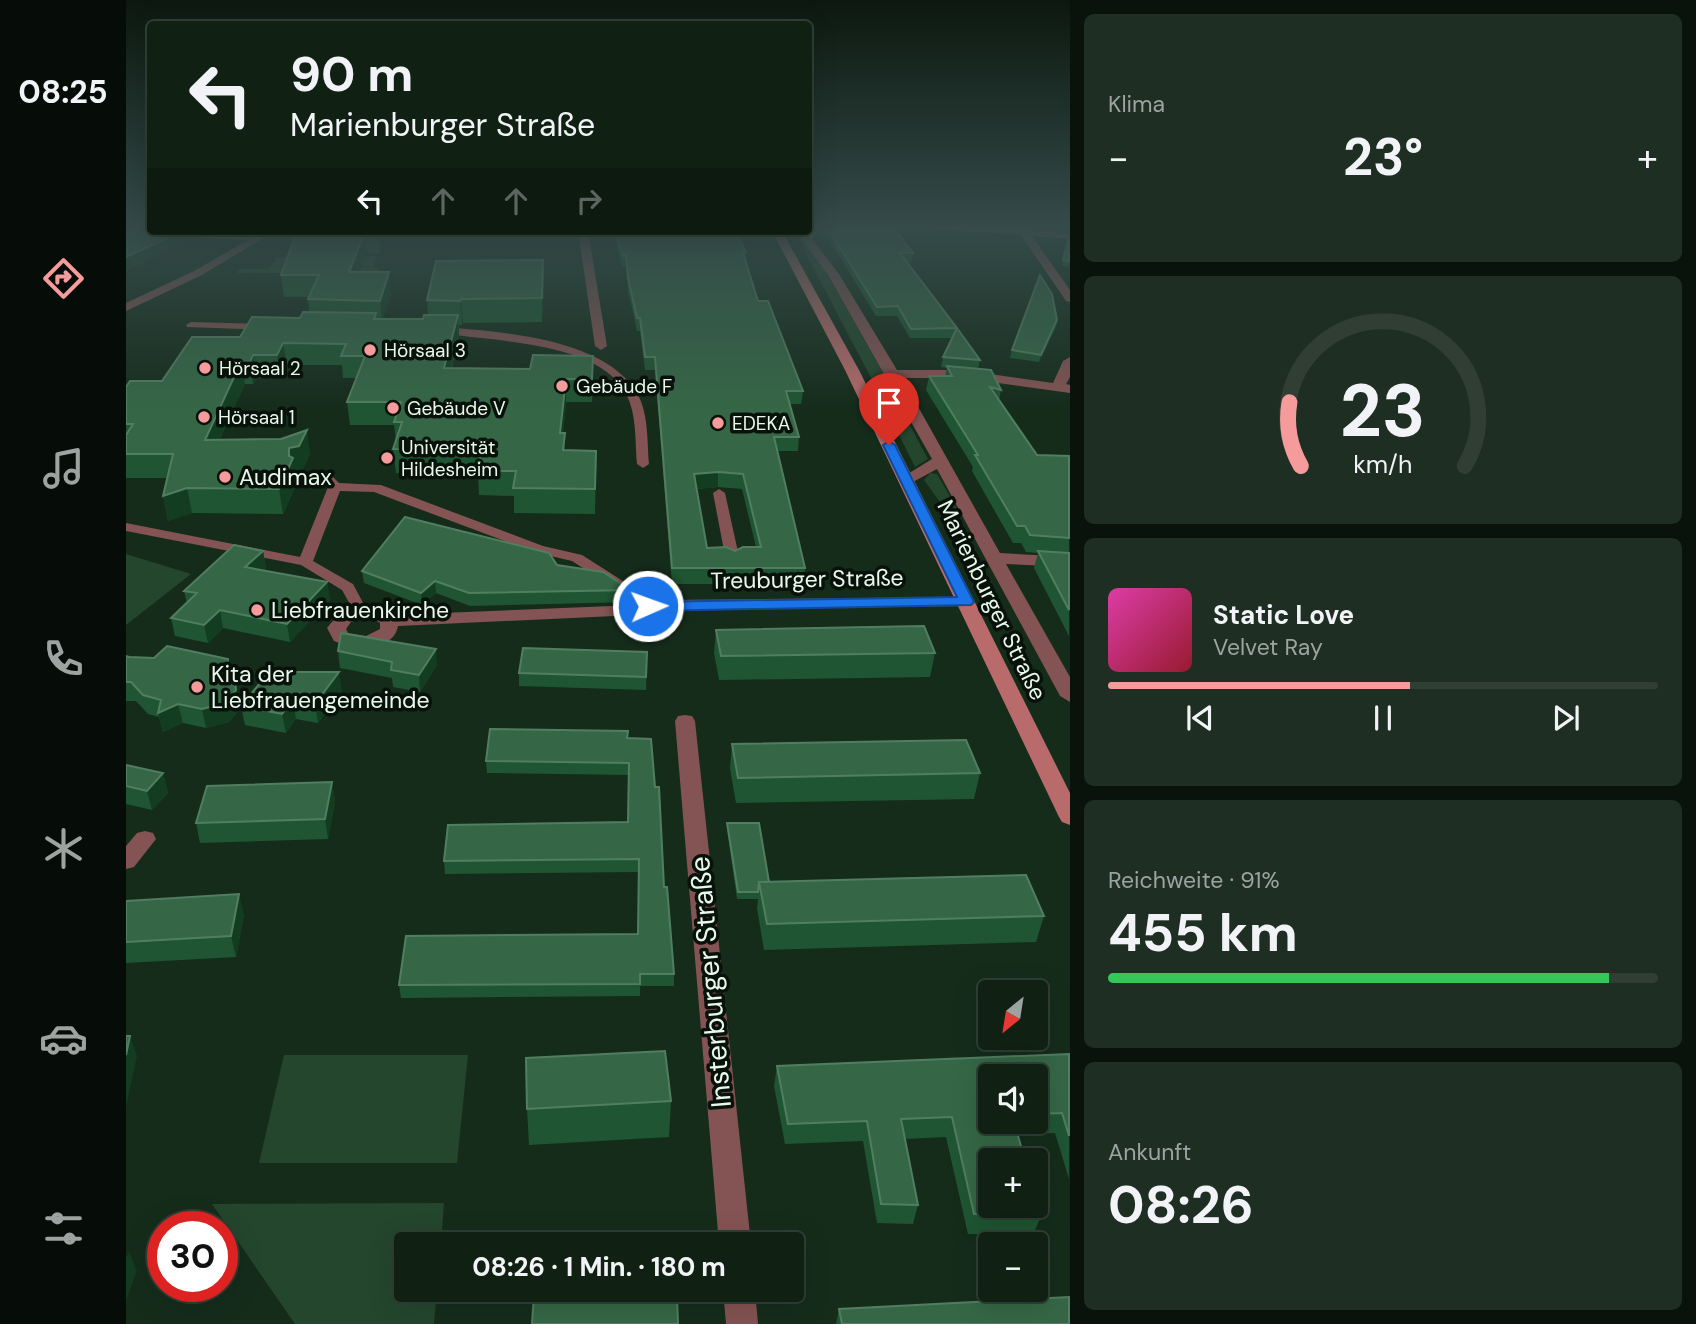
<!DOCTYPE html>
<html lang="de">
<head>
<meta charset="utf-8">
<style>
  :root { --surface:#102114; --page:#1e2e22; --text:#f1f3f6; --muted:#9ca3a0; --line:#303e34; --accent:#f59b9b }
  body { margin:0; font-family:"DM Sans",sans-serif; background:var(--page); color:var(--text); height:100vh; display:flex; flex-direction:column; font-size:26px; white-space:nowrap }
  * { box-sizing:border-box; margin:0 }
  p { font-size:23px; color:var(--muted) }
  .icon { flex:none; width:38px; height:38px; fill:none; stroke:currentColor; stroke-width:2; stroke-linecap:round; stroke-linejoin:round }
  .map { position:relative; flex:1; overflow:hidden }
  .sheet { display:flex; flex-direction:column; gap:14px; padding:14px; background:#09120b; width:626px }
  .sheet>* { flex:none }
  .banner { position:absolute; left:21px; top:21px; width:665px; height:214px; border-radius:7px; box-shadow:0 7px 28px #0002,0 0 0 2px var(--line); background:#102114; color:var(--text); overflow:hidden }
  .needle { width:46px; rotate:210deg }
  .fabs { position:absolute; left:852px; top:980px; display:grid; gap:14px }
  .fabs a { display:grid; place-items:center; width:70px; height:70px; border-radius:7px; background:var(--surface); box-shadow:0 7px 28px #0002,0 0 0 2px var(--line); font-size:35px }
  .speed { position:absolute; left:21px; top:1211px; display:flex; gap:14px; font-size:35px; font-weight:700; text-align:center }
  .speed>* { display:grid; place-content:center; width:91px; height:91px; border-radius:50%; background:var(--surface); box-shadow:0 7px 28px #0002,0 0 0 2px var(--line); line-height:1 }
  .speed .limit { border:10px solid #d22; background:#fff; color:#111 }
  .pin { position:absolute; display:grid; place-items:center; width:60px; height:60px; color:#fff; margin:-72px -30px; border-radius:50% 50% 50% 0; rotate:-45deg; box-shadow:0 0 7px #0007 }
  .pin .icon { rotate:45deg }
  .me { position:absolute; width:77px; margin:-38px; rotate:88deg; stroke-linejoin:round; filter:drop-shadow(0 0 5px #0008) }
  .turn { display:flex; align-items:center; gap:24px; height:147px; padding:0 28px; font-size:32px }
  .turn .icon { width:91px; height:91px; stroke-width:2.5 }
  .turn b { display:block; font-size:49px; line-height:60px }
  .lanes { display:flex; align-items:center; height:66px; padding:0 28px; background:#0003; justify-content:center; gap:35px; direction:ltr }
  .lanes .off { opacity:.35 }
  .big { font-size:52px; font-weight:700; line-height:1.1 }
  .sheet .tile { flex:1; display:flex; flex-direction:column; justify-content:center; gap:10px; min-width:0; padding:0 24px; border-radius:10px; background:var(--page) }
  .sheet .dial { align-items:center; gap:0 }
  .dial svg { height:182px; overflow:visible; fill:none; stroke:var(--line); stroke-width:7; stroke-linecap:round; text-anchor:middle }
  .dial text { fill:var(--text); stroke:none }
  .song { display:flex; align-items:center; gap:21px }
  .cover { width:84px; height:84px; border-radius:10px; background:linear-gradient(135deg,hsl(320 70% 55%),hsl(350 70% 35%)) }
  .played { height:7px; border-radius:4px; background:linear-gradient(90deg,var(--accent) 55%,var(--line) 55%) }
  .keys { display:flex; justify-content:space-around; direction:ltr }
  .heat { display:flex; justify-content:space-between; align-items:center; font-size:38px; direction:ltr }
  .charge { height:10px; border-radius:5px; background:linear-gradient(90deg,#34c759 91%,var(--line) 0) }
  .trip { position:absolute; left:268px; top:1232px; width:410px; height:70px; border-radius:7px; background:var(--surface); box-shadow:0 7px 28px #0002,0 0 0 2px var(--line); font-weight:700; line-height:70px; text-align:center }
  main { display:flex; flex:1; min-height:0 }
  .dock { display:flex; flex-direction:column; width:126px; justify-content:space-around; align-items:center; background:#060d08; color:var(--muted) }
  .dock .icon { width:49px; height:49px }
  .dock .current { color:var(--accent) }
  .dock b { font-size:32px; color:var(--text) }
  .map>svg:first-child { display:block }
</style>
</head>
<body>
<main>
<nav class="dock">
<b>08:25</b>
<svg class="icon current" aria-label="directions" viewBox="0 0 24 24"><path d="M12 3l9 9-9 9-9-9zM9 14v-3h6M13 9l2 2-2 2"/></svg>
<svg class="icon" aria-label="music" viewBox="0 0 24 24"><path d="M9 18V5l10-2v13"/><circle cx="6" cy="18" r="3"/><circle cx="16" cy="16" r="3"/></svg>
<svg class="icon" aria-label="phone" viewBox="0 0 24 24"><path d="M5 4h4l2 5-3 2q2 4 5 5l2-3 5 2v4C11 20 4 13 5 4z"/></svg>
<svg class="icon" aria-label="climate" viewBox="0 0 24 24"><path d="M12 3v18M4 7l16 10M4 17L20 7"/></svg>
<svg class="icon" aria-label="car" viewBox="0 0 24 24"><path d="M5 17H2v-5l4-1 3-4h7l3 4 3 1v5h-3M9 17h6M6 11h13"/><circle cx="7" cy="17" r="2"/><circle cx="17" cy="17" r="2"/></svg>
<svg class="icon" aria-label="filters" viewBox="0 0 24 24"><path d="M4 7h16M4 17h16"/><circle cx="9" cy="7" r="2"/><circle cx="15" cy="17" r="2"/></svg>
</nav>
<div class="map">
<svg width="944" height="1324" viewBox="0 0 944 1324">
  <rect width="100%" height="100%" fill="#152c1b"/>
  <path fill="#24462d" d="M668,231H681L676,240L701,274L770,396L768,398L755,397Z
    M251,256L247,268H253L251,273H111L114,269H143L150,257Z
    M758,405H773L802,459L789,467Z
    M804,473L811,474L833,512H821L798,480Z
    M0,554L65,574L0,625Z
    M158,1055H342L331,1163H133Z
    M318,1203L315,1244H280V1290H311L308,1324H169L86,1204Z"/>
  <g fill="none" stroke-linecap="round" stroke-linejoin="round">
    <path fill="#845353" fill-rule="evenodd" d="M65,322L140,324L145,327L140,330L61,327L60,325Z
      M313,327C370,331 475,337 509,390C523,410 521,441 523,464L517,468L511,464C509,442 511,414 500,394C472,339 361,342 309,332L308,330Z
      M173,473L205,475L213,483L255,485L417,546L456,555L522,597L529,606L522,610L517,609L512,603L446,561L408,552L248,492L214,491L187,561L227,584L242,612L235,616L230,615L216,590L175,565L0,531V523L174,557L202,487L197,482L169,480V474Z
      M593,489L599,493L614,561L607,565L600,561L587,493Z"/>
    <path fill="#845353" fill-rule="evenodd" d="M686,226H697L686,239L713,274L771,370H836L927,383L937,361L944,357V377L940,384L944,385V393L836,378H776L874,553L944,557V567L880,564L944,677V702L934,696L811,469L785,483H775L772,480L806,459L702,275L675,239Z
      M803,226L890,229L889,226H899L901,230L944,233V239L906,236L944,290V302L940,301L895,235L808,229Z
      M0,228L132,234L149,231L76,275L0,311V303L68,271L122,240L0,234Z
      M452,231H462L481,346L475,350L469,346Z
      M840,597L846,598L849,602L846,606L541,610L510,615L272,626C267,653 227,649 208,641L201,628C216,607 245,600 267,615L510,605L541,600ZM237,618L248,619L254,623V629L240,636L222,633L220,629L225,622Z
      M559,715L566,716L569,721L625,1244H593L549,721L552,716Z
      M19,831L27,833L30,839L8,867L0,869V846L11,833Z
      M597,1290H629L632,1324H600Z"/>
    <path fill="#b96b6c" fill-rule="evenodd" d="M646,231H656L733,370L944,793V825L936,822L933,817L719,370Z"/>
  </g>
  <path fill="#1f5532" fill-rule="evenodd" d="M694,226L787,253L786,261L780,262L854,360L852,369L875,390L873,400L911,455L943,456V636L908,568L912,553L900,552L895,543H887L846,471L847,467L800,390L803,376H819L821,368L815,367L817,357L826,338H784L771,316H750L702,238H697L693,234Z
    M901,226H943V229L903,227Z
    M171,231H299L298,237L257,238L254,253H241L234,272L265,294L257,319H297L302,315L301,300L418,283L416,322L337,323L336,325H333V336L326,368L467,378L466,402H440L437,433L439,450L470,475L469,514L388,513V496L353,495L352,474L270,473L267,449L270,441L268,425H224L221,402L230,378H217L216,365H161L154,378H131L127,384H119L94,439L184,454L176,471L169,472L171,483L157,514L66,513L42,521L37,496L41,478H0V387L36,381L114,337L174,318L183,312L182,299L183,297H158L155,275Z
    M485,231H609L620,252V260L632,301L677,391L675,404H664L673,437L672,451H652L679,568L677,584H546L529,370H519L514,331H511L502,290L500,267H497ZM592,487L616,489L630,547L609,551L581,548L571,489Z
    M943,236V267L936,266Z
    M930,328L913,362L884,358L886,350Z
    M137,551L140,568L137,570L201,582L204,600L164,642L97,628L82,643L49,636L45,618L61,603L58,591Z
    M431,565L505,590V602L344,606L310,593L296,605L238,583L236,571Z
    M590,630L809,653L804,677L593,680L588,653Z
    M212,651L311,665L294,692L267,687L266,678L214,668Z
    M521,652L520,690L393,686V673Z
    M0,656L3,657L102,659L105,672H108L114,709L103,722L80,728L57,723L37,732L33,717L22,714L10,701H0Z
    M216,691L192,723L170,719L160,733L119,725L115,706Z
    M501,738L529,787L538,887L548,974V986H514V996L275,998L273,985L512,934L513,872L319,874L318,861L502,822L503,775L361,773L360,761Z
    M606,744L854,773L848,799L610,803L604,769Z
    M0,765L37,773L42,793L26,810L0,804Z
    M206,782L209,802L202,839L74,843L70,823Z
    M601,823L643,882L918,916L910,942L638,950L631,908L632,899H611L601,829Z
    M0,901L118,914L110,957L0,963Z
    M943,1054V1179L929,1133L892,1134L915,1216L907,1235L842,1234L820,1137L779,1139L792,1205L787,1224L751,1223L737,1141L659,1144L648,1086L651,1066ZM910,1076V1122H864Z
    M545,1101L543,1137L403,1145L401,1109Z
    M713,1309L943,1324H710Z"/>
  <path fill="#123d20" d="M56,231H64L65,240L0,271V257Z
    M252,231H256L257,238L254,253Z
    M239,232L241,253L225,294L223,272Z
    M417,260L418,283L416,322V298Z
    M263,272L265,294L256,323L254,301Z
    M335,299L337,323L336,325L334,301Z
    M332,315L333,336L320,390L318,368Z
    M931,320L930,328L913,362L915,355Z
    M157,343L161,365L154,378L151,355Z
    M127,355L131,378L127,384L124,362Z
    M467,356V378L466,402V379Z
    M115,362L119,384L83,464L79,440Z
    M440,379V402L435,457L434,433Z
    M181,430L184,454L176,471L169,472L171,483L157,514L153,489L163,456V448Z
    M470,451V475L469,514V489Z
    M592,472V487L567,489L568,474Z
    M61,488L66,513L42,521L37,496Z
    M137,551L140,568L123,585L119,567Z
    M309,581L310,593L296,605L295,593Z
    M201,582L204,600L164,642L161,624Z
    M94,610L97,628L82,643L78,625Z
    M310,649L311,665L294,692L293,675Z
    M102,659L106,677L100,672Z
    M108,672L114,709L103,722L80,728L76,709Z
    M213,672L216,691L192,723L189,704Z
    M167,700L170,719L160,733L156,714Z
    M52,704L57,723L37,732L32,713Z
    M37,773L42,793L26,810L21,791Z
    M206,782L209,802L202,839L199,819Z
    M113,894L118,914L110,957L105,936Z
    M4,1036L11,1056L0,1107V1055Z
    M3,1251L11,1271L0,1300V1258Z"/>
  <path fill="#356746" stroke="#517e60" stroke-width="2" fill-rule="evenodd" d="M0,226H24V231H56L0,257Z
    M695,226H766L787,253H774L831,328L785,329L772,306L751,307L703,230H697Z
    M171,231H252V232H239L223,272H263L254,301L182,299L193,275H155Z
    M489,231H609L610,233L620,252L617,253L632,301H642L677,391H660L673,437H648L679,568H546L529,357H519L514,318H511L502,278L500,255L497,256ZM592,472L617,474L635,547H617L609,551L600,547L581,548L568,474Z
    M943,236V261L937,260Z
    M417,260L416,298L335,299L334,301L301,300L310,261Z
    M914,275L926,294L931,320L915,355L886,350Z
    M177,312L250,313L248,319H297L298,315H332L318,368L404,369L407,355L467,356L466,379H440L434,433H439L437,450L470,451L469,489L387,488L390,471H352L356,450L267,449L276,422H268L275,402H221L239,356H215L220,344L157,343L151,355H127L124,362H115L79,440L155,439L181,430L173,446L163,448V456L167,458L153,489L61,488L37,496L47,454H0V435L7,424H0V387L4,381H36L66,337H114L126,317L174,318Z
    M831,328L854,360L817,357Z
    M821,366L865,370L875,390L864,387L911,455L943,456V538L904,535L899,526H891L849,455H852L803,376H826Z
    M279,517L423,553L431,565L477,572L505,590L343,593L309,581L295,593L236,571Z
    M108,545L137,551L119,567L201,582L161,624L94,610L78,625L45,618L71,593L58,591Z
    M912,551L943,553V610Z
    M798,626L809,653L595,656L590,630Z
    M215,633L310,649L293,675L265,670L266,662L212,651Z
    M41,646L102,659L100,672H108L110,690L99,703L76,709L52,704L32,713L35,700L17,695L5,682H0V656L3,657L28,658Z
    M397,648L521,652L520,677L393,673Z
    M143,672H213L189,704L167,700L156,714L115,706Z
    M364,729L502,731L501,738L525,739L529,787H533L538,887H541L548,974H514V984L273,985L280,936L512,934L513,859L318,861L322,825L502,822L503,763L360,761Z
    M840,740L854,773L612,778L606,744Z
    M0,765L37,773L21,791L0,786Z
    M206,782L199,819L70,823L81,786Z
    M601,823H633L643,882H633L632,892H612Z
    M900,875L918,916L641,924L633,882Z
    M113,894L105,936L0,942V901Z
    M0,1036H4L0,1055Z
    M539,1051L545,1101L401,1109L400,1058Z
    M943,1054V1136L936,1113L910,1114V1076H864V1122H888L899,1160H864V1206H910V1199L915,1216L848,1214L826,1117L775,1119L792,1205L755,1204L741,1121L662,1124L651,1066Z
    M408,1294L551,1296L552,1324H406Z
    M943,1297V1324H716L713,1309Z"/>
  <linearGradient id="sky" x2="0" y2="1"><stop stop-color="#0c180f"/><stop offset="0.55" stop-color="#354b4a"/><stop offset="1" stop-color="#354b4a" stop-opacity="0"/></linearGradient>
  <rect width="944" height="412" fill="url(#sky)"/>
  <path fill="#1a73e8" stroke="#114b97" stroke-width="2" d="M763,441L769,445L848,602L845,605L522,611L515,606L522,602L831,597L757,445Z"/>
  <g fill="#f59b9b" stroke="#08120a" stroke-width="2.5">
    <circle cx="244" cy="350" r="7"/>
    <circle cx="79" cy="368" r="7"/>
    <circle cx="436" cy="386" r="7"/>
    <circle cx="267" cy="408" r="7"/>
    <circle cx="78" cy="417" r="7"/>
    <circle cx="592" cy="423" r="7"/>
    <circle cx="261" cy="458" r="7"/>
    <circle cx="99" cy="477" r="7"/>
    <circle cx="131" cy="610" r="7"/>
    <circle cx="71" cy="687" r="7"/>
  </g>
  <g text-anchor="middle" stroke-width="7" stroke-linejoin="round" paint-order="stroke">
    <g font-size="19" fill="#e9f8ec" stroke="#08120a" text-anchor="start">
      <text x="258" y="357">Hörsaal 3</text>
      <text x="93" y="375">Hörsaal 2</text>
      <text x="450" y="393">Gebäude F</text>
      <text x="281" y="415">Gebäude V</text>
      <text x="92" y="424">Hörsaal 1</text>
      <text x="606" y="430">EDEKA</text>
      <text x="275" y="454">Universität<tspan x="275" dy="22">Hildesheim</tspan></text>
    </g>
    <g font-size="23" fill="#e9f8ec" stroke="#08120a" text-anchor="start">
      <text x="113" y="485">Audimax</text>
      <text x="145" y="618">Liebfrauenkirche</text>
      <text x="85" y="682">Kita der<tspan x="85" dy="26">Liebfrauengemeinde</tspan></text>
    </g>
    <g font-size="23" fill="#e9f8ec" stroke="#08120a">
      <text transform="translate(681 579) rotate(-1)" y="8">Treuburger Straße</text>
      <text transform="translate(866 600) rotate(64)" y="8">Marienburger Straße</text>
    </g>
    <g font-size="28" fill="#e9f8ec" stroke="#08120a">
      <text transform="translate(584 982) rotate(-95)" y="10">Insterburger Straße</text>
    </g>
  </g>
</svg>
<div class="fabs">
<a><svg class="needle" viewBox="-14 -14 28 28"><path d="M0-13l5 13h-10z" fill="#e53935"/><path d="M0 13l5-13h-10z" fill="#9ca3a0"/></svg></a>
<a><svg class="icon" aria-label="sound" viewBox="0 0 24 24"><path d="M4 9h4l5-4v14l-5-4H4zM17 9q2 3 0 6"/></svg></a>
<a>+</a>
<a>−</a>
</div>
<div class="speed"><div class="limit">30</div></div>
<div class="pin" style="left:763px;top:445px;background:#d93025"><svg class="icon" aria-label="arrive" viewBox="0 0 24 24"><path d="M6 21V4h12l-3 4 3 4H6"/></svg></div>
<svg class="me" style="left:522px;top:606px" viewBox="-20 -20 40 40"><circle r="17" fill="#1a73e8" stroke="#fff" stroke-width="3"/><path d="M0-11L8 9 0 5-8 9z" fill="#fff"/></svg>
<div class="trip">08:26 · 1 Min. · 180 m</div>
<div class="banner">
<div class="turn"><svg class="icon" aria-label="left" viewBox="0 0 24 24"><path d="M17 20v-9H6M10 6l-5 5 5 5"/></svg><div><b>90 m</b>Marienburger Straße</div></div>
<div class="lanes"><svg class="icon" aria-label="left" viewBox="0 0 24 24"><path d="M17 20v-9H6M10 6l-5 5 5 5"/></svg><svg class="icon off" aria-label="ahead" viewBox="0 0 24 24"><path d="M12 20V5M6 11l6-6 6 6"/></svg><svg class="icon off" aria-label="ahead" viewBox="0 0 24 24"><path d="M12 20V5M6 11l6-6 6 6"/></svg><svg class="icon off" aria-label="right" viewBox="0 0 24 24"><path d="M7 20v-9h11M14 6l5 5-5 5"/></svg></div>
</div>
</div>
<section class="sheet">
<div class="tile"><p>Klima</p>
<div class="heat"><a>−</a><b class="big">23°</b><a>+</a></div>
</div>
<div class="tile dial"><svg viewBox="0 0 100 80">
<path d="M14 69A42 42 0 1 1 86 69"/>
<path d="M14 69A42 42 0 0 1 9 41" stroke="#f59b9b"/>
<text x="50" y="56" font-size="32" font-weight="700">23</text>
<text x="50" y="72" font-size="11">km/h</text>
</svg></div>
<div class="tile">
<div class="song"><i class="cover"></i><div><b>Static Love</b><p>Velvet Ray</p></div></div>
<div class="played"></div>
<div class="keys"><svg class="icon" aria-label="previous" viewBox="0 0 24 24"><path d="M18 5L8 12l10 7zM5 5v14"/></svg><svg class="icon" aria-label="pause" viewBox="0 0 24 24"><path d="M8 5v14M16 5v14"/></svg><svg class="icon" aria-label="next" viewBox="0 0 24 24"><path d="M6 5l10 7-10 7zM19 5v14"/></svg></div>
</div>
<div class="tile"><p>Reichweite · 91%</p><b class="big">455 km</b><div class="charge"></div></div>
<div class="tile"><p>Ankunft</p><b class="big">08:26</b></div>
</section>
</main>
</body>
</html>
